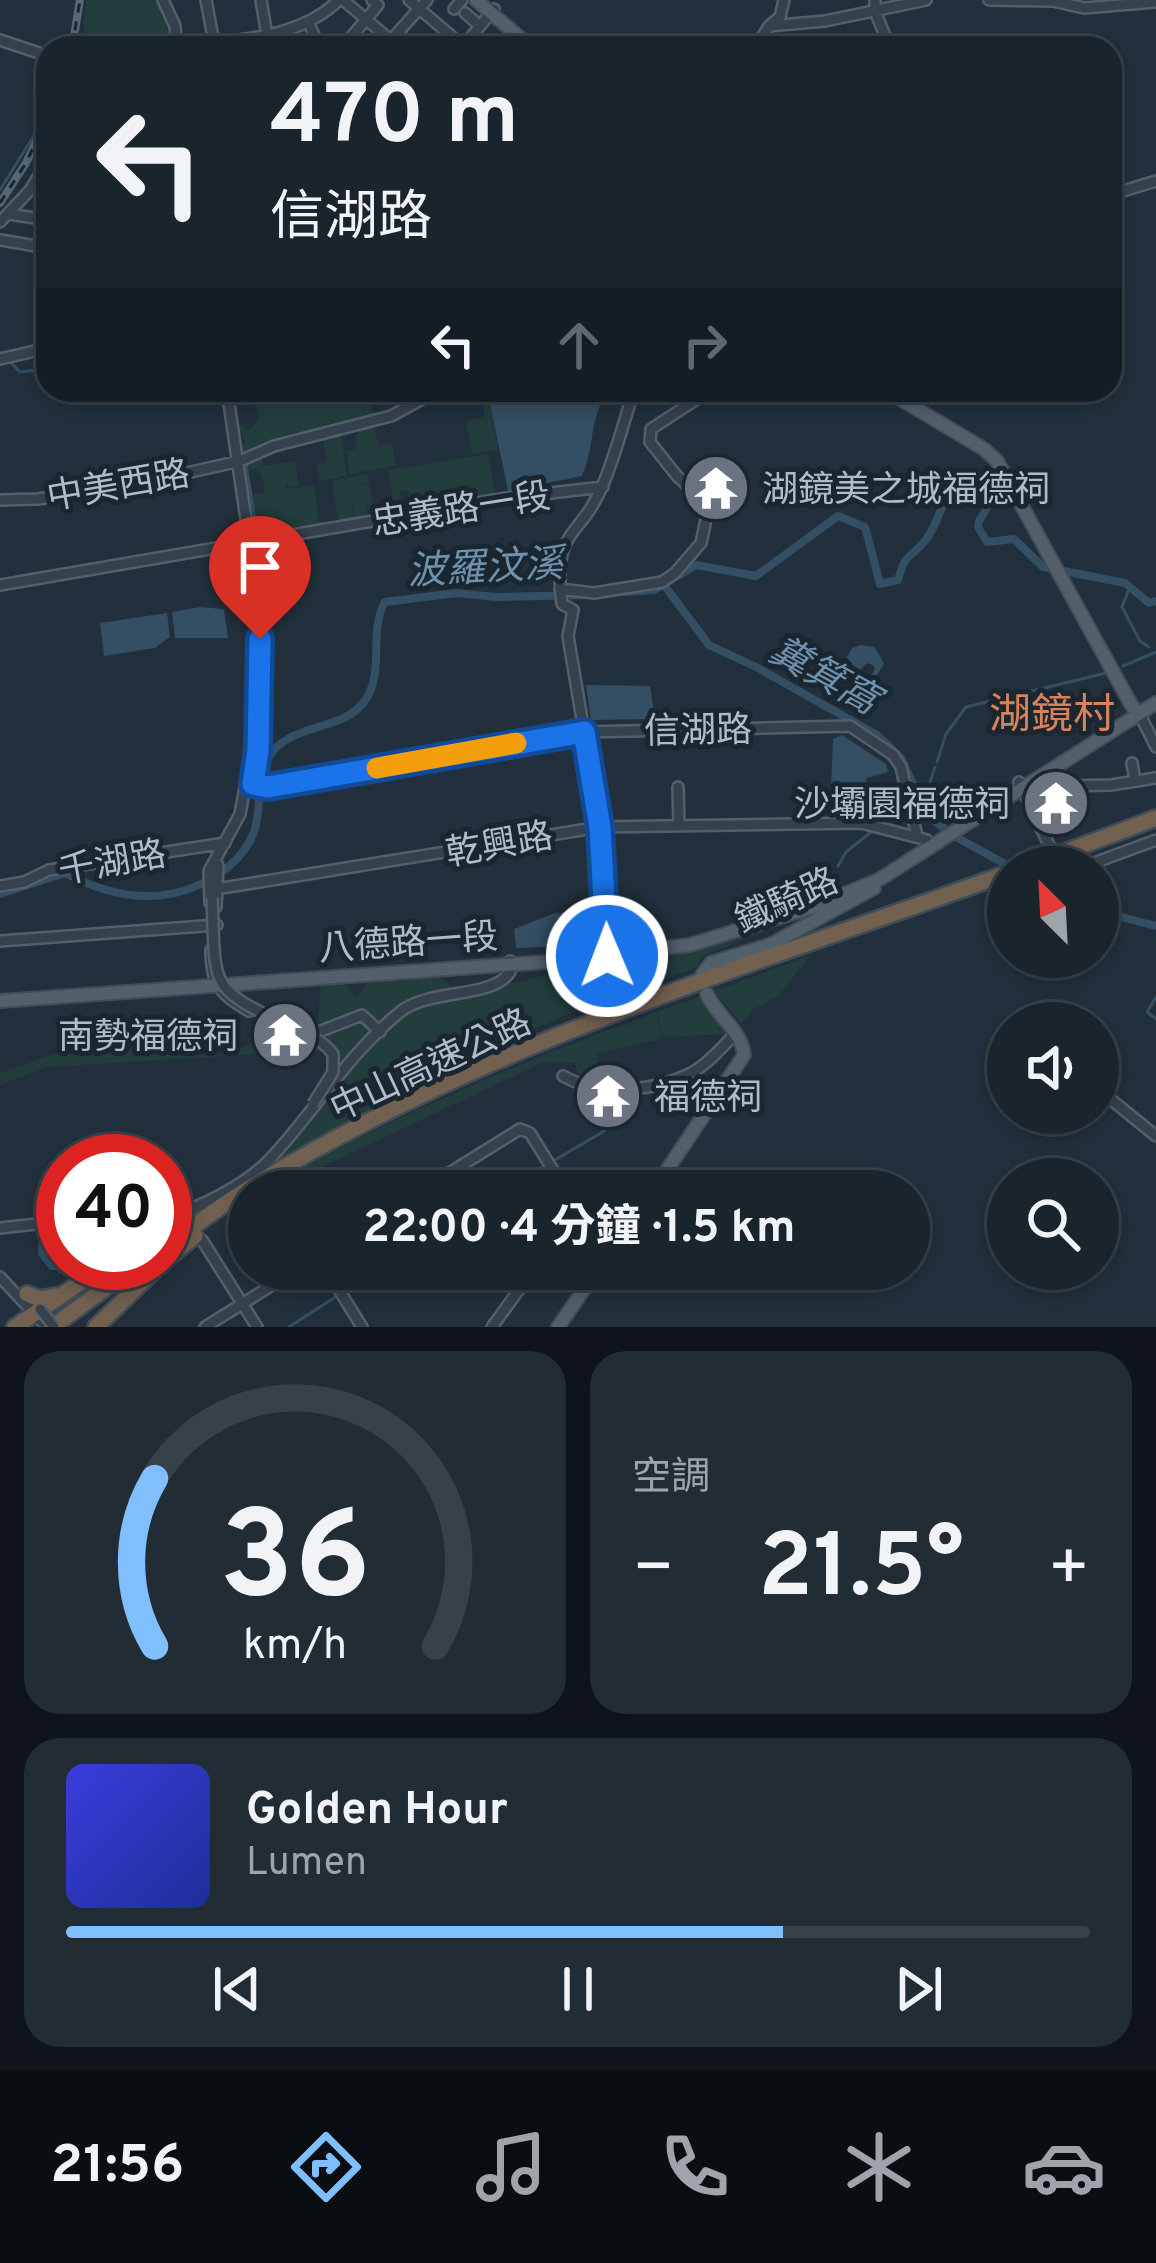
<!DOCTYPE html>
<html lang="zh-TW">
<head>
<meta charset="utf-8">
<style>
  :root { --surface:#19242d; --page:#222c35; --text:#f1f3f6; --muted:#9fa4aa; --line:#374149; --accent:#7fbffd }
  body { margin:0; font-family:Overpass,"Noto Sans TC",sans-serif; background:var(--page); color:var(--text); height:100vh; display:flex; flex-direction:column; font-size:45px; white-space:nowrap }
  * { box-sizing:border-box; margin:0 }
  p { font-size:39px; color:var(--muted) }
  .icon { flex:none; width:66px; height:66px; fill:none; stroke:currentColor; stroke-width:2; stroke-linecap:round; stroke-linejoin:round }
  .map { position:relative; height:1327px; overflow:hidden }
  .drawer { display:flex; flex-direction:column; gap:24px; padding:24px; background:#0e1419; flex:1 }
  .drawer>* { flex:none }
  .hud { position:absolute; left:36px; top:36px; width:1086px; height:366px; border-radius:36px; box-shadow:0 6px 18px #0003,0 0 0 3px var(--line); background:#19242d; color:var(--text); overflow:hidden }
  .needle { width:78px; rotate:336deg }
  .fabs { position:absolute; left:987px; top:846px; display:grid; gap:24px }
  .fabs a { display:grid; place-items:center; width:132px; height:132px; border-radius:50%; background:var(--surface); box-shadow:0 6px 18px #0003,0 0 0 3px var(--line); font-size:60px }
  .speed { position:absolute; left:36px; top:1134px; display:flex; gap:24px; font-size:60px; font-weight:700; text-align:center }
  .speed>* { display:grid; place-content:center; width:156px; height:156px; border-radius:50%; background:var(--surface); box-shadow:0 6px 18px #0003,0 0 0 3px var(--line); line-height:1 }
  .speed .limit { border:18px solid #d22; background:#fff; color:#111 }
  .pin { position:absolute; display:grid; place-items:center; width:102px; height:102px; color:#fff; margin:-123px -51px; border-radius:50% 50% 50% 0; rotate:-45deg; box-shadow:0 0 12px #0007 }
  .pin .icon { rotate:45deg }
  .me { position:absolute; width:132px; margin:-66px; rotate:359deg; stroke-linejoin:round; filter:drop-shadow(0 0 9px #0008) }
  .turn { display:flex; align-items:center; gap:42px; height:252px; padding:0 36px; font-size:54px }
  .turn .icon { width:156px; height:156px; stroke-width:2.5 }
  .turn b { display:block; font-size:84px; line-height:102px }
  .lanes { display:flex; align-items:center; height:114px; padding:0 36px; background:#0003; justify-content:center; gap:60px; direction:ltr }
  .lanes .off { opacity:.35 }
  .big { font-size:90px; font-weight:700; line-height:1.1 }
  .drawer .card { flex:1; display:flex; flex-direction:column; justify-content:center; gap:18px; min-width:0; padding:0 42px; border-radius:36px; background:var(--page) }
  .drawer .dial { align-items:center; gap:0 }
  .dial svg { height:312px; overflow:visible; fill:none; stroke:var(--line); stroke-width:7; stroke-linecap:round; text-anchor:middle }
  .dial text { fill:var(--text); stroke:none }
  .song { display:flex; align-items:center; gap:36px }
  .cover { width:144px; height:144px; border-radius:18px; background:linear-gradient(135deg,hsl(240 70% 55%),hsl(230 70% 35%)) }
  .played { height:12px; border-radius:6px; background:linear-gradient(90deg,var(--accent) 70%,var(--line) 70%) }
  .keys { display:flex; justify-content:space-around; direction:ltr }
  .heat { display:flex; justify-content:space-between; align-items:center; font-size:66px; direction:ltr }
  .drawer .tiles { flex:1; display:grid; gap:24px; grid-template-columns:1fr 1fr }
  .card:last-child { grid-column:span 2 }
  .trip { position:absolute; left:228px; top:1170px; width:702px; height:120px; border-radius:60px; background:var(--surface); box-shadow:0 6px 18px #0003,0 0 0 3px var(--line); font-weight:700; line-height:120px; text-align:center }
  .menu { display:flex; height:192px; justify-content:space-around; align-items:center; background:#0a0e12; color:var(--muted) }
  .menu .icon { width:84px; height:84px }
  .menu .selected { color:var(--accent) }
  .menu b { font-size:54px; color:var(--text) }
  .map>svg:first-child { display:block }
</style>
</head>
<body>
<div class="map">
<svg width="1156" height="1327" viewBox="0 0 1156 1327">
  <rect width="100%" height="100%" fill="#21303c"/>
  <path fill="#233d3c" d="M86,0H157L167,22L169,48H82Z
    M251,390H365L376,419L244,455L241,449L245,441L238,427L243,425L247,432L259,419Z
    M480,390H487L498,450L472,454L466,421L485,417Z
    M373,425L379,445L392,443L396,466L349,474L347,451L354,450L358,429Z
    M341,435L347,476L320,481L317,464L327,462L323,440Z
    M488,454L496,498L412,513L408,490L400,492L404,514L395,516L388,470Z
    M261,456L265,466L295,461L299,485L289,487L287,481L285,489L314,485L320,530L259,538L253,495L265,492L262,475L256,469L248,470L246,461Z
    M367,474L369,482L362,484H369L373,508L368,509L365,500L368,520L356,522L351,499L354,522L339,524L332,481Z
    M797,918L703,956L695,968L595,1003L512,1038L284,1157L282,1149L343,1080L321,1050L46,1067L0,1085V1073L58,1053L171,1048L221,1054L318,1020L321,987L343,983L357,997L369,981L437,975L452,987L521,982L572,967L699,949Z
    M811,955L777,997L752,1010L741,1024L715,991Z
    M705,995L733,1034L663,1037L657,1012Z
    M656,1012L662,1039L598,1053L600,1085L581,1081L574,1062H544L315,1170L282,1191H262C387,1118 520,1062 656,1012Z"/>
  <path fill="#344e64" d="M487,390H597L601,403C590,428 593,452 582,476L508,491Z
    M200,607L224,609L228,638H175L172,612Z
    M167,613L170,637L155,648L104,656L100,623Z
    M860,645L875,647L884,664L871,685L866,683L875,669L873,665L867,663L851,679L840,670L852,648Z
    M586,685L650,686L655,719L591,720Z
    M842,735L886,764L888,772L867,778L855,816L830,814L833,739Z
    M577,912L598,921V945L516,948L514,929L555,913Z
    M63,1222V1263H77L59,1274L57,1270H50L38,1255C39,1232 39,1224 63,1222Z"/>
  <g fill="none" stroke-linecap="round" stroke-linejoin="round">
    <path stroke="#344e64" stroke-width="3" d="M0,190L36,132
      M0,364L10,362L20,372L48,369
      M246,465L258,538
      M259,545L263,565
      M264,570L268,604
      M1130,587L1122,607L1140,641L1149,647
      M1123,666L1156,652
      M265,677L267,610
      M263,722L267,760
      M937,762L946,734L966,707L1106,673
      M914,800L929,785L935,767
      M883,823L904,807
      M838,866L846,852L875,829
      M1156,997L1147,1012L1156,1019
      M502,1191L606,1130L611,1120
      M345,1291L379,1269
      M289,1327L337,1296"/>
    <path stroke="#344e64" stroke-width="8" d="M664,585L709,645L756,667L877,735L901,758L929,817L956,837L1005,864
      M625,592L654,590L696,565L756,576L838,516L865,527L880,584L898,580C906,551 909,560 925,541C942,520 942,490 963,472L987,474L1002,483L979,521L978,527L987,542L1014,539L1043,567L1125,583L1149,603L1156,601
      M0,894L65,873C116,900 170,907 220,873C235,863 247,850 254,832C262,809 256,781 267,760C288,720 344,734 366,699C385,670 368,631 385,602L456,593L496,597L586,595
      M1098,911L1156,926"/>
    <defs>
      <path id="minor" d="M163,0L175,26L177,48
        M206,0L215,48
        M261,0L269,48
        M343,0L400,48
        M409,0L463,46
        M875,0V11L890,48
        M989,0L1053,1L1084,8L1156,2
        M454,9L462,0
        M465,13L480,26
        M309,24L320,48
        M769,26L780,17L784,0
        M0,40L48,56
        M185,48C239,38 298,40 339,0
        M342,48L378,5L372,0
        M384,48L427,0
        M462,48L494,9
        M755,48L769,26L825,21L926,0
        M1110,195L1156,181
        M8,214L35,218
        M0,222L30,190L48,161
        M0,240L48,248
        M0,359L48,348
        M0,500L38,499L142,483L240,461L274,446L391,416L439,390
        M0,585L507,498L603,487
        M560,589L594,593L662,582L675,573L701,543L708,510L703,500L677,476L650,442L651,429L697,399L705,390
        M1139,713L1156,747
        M1132,763L1135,781
        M1019,782L1051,849
        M253,784L268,787L584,732L850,726L893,755L901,767L917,836
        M678,787L679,826
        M1028,787L1111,785L1156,778
        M1083,867L1156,840
        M0,886L24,882L49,870L225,843
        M216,889L600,827L861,823L927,840
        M210,903L209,871L240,814L253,746L257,594L227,390
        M216,907L218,865
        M0,941L217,925
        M211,950C211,984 220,995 249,1011
        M607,956L600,827L568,636L573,610L562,604C552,524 581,541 604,482C616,453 624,421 634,390
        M308,1036L362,1015L380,1032
        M563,1076C600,1097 657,1091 693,1072C709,1063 723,1046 736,1033
        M1098,1089L1156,1136
        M420,1191L520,1129L530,1133L566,1191
        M165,1218C199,1208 246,1185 270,1159C314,1112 349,1053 400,1012C429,988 493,999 510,972V961
        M0,1228L63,1221
        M202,1240L257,1327
        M326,1269L362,1327
        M0,1277L47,1327
        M205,1327L298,1269
        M492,1327L534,1269"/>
      <path id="major" d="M476,0L532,48
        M885,390L984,449L997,461L1132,706L1139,713
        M702,975L711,963L770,945L874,888
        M0,1001L546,962L690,945L819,905L880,879L1156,703
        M653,1191L744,1055C741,1029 717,1017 707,994
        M558,1327L598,1269"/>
      <path id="highway" d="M1025,867L1156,818
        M165,1246C193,1227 220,1206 248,1189C481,1044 752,966 1008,873
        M165,1260L195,1236
        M27,1294L40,1299L55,1296
        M15,1327L109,1263
        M52,1327L140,1263
        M96,1327L162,1263"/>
    </defs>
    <use href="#minor" stroke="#535f6a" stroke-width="14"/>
    <use href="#major" stroke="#414d58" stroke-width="16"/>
    <use href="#highway" stroke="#404c56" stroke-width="20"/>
    <use href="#minor" stroke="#35414c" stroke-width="9"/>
    <use href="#major" stroke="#52606c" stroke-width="12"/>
    <use href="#highway" stroke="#726151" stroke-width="15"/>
    <defs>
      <path id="rail" d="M72,48L80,0
        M0,203L26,163L48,116"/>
    </defs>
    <use href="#rail" stroke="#566673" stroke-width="8"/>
    <use href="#rail" stroke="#1a2630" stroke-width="3" stroke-dasharray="9" stroke-linecap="butt"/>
    <defs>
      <path id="minor-bridge" d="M212,898C216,992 207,986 294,1029C309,1036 323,1040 333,1054V1072L313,1104
        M40,1309L54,1327"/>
    </defs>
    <use href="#minor-bridge" stroke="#535f6a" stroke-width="14" stroke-linecap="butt"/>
    <use href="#minor-bridge" stroke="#35414c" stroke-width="9"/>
  </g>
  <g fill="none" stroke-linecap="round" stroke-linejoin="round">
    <defs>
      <path id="route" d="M260,639L258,750L253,784L268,787L584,732L600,827L607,956"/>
    </defs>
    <use href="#route" stroke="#114b97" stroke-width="30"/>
    <use href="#route" stroke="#1a73e8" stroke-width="21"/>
    <path stroke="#f59e0b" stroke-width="21" d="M377,768L516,743"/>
  </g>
  <defs>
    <symbol id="temple-disc" viewBox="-11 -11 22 22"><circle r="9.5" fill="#6b7280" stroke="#1a2630"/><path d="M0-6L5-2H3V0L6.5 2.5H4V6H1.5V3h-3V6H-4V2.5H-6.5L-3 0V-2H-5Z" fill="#fff"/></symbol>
  </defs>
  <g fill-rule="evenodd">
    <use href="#temple-disc" x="678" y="450" width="76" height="76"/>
    <use href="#temple-disc" x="1018" y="765" width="76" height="76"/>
    <use href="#temple-disc" x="247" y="997" width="76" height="76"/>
    <use href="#temple-disc" x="570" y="1058" width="76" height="76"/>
  </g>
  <g text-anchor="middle" stroke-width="10" stroke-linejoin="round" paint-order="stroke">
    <g font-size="36" fill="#b0bcc8" stroke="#1a2630">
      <text transform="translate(118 484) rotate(-10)" y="13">中美西路</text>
      <text transform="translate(461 508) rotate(-9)" y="13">忠義路一段</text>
      <text transform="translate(698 729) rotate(-1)" y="13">信湖路</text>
      <text transform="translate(499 843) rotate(-10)" y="13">乾興路</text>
      <text transform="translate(112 861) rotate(-10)" y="13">千湖路</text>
      <text transform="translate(786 899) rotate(-24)" y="13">鐵騎路</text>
      <text transform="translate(408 941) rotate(-4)" y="13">八德路一段</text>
      <text transform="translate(430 1064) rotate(-25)" y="13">中山高速公路</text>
    </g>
    <g font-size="36" fill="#b0bcc8" stroke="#1a2630" text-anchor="start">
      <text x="762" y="501">湖鏡美之城福德祠</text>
      <text x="1010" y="816" text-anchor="end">沙壩園福德祠</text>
      <text x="238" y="1048" text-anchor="end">南勢福德祠</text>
      <text x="654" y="1109">福德祠</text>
    </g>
    <g font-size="39" font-style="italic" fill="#6f91ad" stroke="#1a2630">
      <text transform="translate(485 566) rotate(-3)" y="14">波羅汶溪</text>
      <text transform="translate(825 674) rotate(29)" y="14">糞箕窩</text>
    </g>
    <g font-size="42" fill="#d98159" stroke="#1a2630">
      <text x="1052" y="728">湖鏡村</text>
    </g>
  </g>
</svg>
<div class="fabs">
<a><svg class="needle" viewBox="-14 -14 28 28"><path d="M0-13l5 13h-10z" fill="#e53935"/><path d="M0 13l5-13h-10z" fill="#9fa4aa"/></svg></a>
<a><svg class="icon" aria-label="sound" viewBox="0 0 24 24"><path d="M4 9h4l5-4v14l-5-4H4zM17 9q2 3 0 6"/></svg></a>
<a><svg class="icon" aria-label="search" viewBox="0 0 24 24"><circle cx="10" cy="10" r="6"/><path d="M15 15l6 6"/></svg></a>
</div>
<div class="speed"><div class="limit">40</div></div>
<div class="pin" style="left:260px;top:639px;background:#d93025"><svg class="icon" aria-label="arrive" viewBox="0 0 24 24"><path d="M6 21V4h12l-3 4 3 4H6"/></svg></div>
<svg class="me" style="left:607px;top:956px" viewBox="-20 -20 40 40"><circle r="17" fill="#1a73e8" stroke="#fff" stroke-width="3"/><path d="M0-11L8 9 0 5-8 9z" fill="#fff"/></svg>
<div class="trip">22:00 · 4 分鐘 · 1.5 km</div>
<div class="hud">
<div class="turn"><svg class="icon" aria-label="left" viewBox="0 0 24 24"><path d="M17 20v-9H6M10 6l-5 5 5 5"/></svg><div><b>470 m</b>信湖路</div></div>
<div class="lanes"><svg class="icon" aria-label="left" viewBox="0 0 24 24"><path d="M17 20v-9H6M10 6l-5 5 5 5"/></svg><svg class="icon off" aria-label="ahead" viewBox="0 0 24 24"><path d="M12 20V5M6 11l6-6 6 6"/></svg><svg class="icon off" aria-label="right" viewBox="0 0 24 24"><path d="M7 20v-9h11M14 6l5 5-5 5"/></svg></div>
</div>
</div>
<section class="drawer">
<div class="tiles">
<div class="card dial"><svg viewBox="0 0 100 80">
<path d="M14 69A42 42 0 1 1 86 69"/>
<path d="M14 69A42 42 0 0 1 14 26" stroke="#7fbffd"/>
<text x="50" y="56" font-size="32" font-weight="700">36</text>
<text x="50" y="72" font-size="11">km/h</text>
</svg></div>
<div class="card"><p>空調</p>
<div class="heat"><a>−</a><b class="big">21.5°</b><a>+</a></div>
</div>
<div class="card">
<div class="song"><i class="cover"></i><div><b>Golden Hour</b><p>Lumen</p></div></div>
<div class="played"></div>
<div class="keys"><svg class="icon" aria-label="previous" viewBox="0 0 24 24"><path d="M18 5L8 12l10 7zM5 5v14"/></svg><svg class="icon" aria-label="pause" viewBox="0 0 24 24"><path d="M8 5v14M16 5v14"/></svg><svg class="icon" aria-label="next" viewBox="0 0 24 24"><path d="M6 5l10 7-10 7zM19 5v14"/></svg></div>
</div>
</div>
</section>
<nav class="menu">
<b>21:56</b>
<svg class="icon selected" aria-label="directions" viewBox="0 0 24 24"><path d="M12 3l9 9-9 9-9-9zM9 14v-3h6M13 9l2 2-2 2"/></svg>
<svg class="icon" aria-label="music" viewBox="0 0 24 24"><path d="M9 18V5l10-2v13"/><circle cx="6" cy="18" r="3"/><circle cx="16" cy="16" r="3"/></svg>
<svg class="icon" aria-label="phone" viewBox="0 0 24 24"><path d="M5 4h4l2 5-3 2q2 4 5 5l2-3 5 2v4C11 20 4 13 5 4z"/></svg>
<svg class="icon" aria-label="climate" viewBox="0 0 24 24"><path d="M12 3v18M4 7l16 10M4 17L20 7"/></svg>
<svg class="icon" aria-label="car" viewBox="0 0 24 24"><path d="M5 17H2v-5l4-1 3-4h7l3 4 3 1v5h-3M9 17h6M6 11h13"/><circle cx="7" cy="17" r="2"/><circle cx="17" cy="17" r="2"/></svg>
</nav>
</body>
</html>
